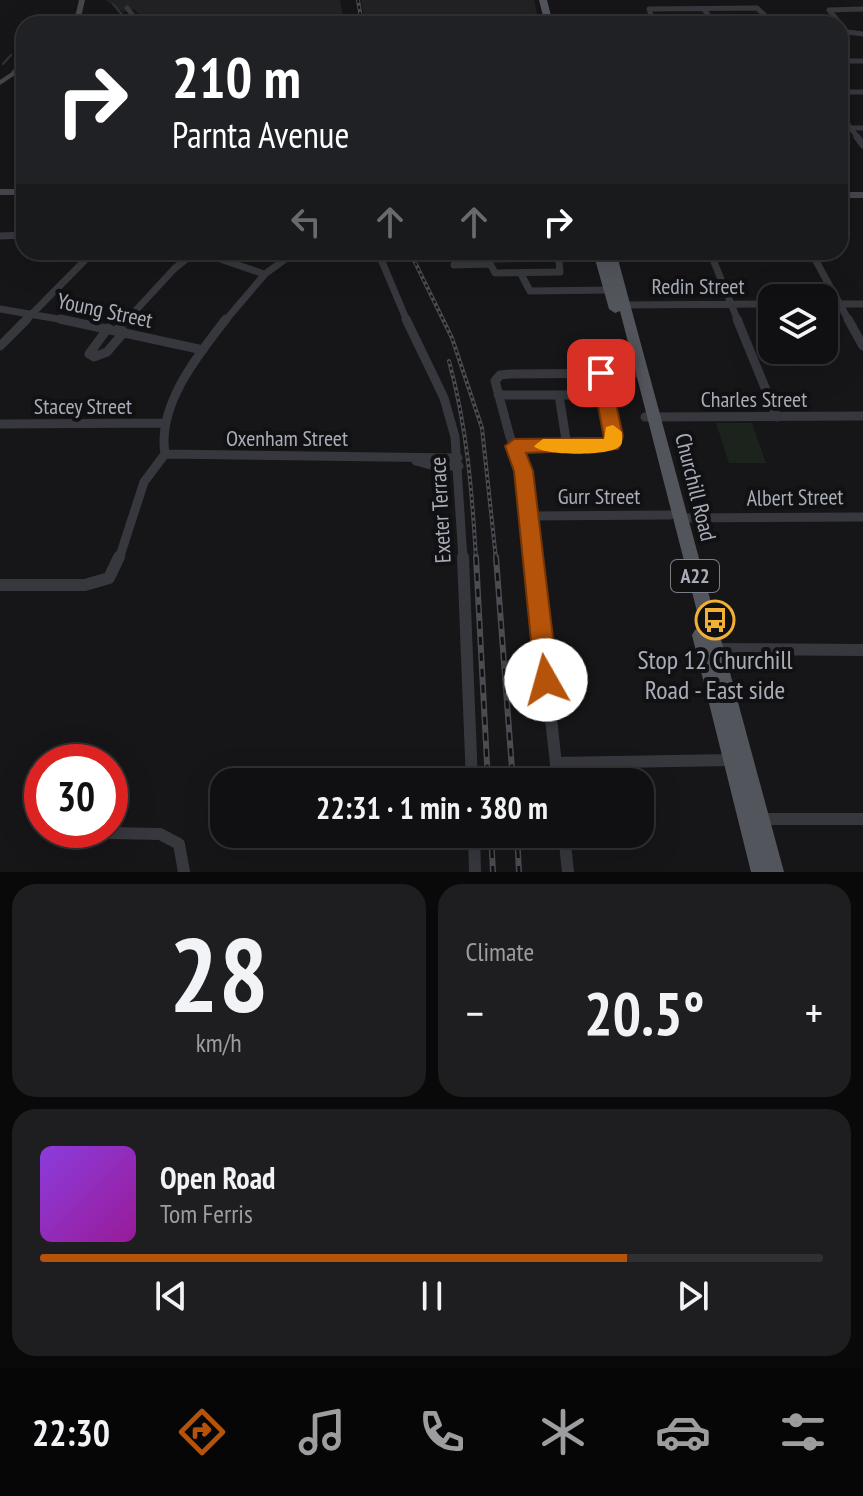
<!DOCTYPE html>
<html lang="en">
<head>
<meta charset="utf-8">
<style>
  :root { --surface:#101012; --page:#1e1e20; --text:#f1f3f6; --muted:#9c9d9f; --line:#303032; --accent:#b45309 }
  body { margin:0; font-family:"PT Sans Narrow",sans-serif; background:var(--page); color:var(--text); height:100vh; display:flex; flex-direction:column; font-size:30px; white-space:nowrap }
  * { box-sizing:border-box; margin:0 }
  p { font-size:26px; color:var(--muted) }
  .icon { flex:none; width:44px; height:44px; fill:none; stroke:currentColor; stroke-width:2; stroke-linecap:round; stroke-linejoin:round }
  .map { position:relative; height:872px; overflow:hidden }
  .drawer { display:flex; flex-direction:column; gap:12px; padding:12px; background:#09090a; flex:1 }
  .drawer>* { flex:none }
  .guide { position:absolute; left:16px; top:16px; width:832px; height:244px; border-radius:24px; box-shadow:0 8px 32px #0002,0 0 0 2px var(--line); background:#202124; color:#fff; overflow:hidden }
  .fabs { position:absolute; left:758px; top:284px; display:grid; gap:16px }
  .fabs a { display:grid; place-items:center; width:80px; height:80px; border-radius:16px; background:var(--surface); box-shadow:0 8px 32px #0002,0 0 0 2px var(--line); font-size:40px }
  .speed { position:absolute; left:24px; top:744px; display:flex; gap:16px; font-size:40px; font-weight:700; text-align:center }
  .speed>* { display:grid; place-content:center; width:104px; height:104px; border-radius:50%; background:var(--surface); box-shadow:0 8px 32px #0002,0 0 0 2px var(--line); line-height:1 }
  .speed .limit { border:12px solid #d22; background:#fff; color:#111 }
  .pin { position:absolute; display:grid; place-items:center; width:68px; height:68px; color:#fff; margin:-34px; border-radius:16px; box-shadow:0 4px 12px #0006 }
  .me { position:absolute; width:88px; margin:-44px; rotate:353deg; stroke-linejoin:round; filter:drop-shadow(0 0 6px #0008) }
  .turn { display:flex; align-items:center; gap:28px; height:168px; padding:0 24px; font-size:36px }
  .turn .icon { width:104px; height:104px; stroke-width:2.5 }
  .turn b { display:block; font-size:56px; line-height:68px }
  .lanes { display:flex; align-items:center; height:76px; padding:0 24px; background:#0003; justify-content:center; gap:40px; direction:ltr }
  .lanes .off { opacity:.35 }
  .big { font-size:60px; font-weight:700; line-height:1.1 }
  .drawer .widget { flex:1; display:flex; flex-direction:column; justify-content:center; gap:12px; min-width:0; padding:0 28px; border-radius:24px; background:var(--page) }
  .drawer .dial { align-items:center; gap:0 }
  .dial b { font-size:104px; line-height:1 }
  .song { display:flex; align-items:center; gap:24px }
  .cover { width:96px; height:96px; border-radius:12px; background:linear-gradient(135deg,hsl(270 70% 55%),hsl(300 70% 35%)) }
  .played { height:8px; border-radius:4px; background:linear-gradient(90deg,var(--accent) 75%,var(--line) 75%) }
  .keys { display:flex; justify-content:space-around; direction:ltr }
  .heat { display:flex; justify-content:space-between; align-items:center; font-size:44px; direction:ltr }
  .drawer .tiles { flex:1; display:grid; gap:12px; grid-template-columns:1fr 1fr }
  .widget:last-child { grid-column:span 2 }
  .trip { position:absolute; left:210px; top:768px; width:444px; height:80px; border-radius:24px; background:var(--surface); box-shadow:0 8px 32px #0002,0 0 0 2px var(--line); font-weight:700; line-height:80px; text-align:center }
  .tab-bar { display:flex; height:128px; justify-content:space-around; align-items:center; background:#060607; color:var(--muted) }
  .tab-bar .icon { width:56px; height:56px }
  .tab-bar .on { color:var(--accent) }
  .tab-bar b { font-size:36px; color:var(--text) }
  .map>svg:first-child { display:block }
</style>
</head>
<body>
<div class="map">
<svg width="863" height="872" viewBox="0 0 863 872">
  <rect width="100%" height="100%" fill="#161618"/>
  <path fill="#222225" d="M105,0H340L344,24H147L134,9L123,12Z
    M361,0H534L538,20H510V24H365Z"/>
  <path fill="#1c231d" d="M716,423H752L766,463H729Z"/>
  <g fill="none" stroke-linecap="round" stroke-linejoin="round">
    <path stroke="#2c353c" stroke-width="2" d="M113,4L130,24
      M3,64L11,55"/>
    <path stroke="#37383d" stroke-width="5" d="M127,8L140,24
      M704,9L714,24
      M829,10L847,32L863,34
      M829,10L863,9
      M542,22H652
      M772,22H838
      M654,24L649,9L757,8L774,24
      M840,61H863
      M14,72L24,74
      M840,92H863
      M840,114L859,139
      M840,128H863"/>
    <path stroke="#37383d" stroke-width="7" d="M857,137L863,145
      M0,236L24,235
      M200,252L264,274
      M378,252L407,321
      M484,252L495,273L560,272L558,252
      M710,252L738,321
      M811,252L849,321
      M488,259L560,258
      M454,265L490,264
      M521,274L530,291L613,290
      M824,304H863
      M624,305L772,304
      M0,309L70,321
      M25,321L93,252
      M126,321L174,269L195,252
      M225,321L265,274L295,252"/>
    <path stroke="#37383d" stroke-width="9" d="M60,319L203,350
      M406,319L444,398L455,437L463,559
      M737,319L777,417
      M848,319L863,346
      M108,328L89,354L94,357L107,352L124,332
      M116,331L127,319
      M0,346L27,319
      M498,395H605
      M559,395L567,446
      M645,417L863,416
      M0,424L165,423
      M514,446L611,445L614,436L601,373
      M165,454L458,458
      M165,454C157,405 198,355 226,319
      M416,461L434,466H459
      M529,516L670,515
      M679,518L863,517
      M119,559L144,482L165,454
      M533,559L522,463L510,437L495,381L500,375L510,374L642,373"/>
    <path stroke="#37383d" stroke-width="12" d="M463,557L472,782
      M533,557L558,782
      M0,585H85L109,578L119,557
      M712,649L863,650
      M556,763L732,760
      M758,819H863
      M61,832L160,834L179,844L184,872
      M474,834L475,872
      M564,834L568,872"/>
    <path fill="#45474d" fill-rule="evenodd" d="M79,0H85L82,13L74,24H68L76,13Z
      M24,64V69L0,85V80Z
      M0,189H24V195H0Z
      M840,192H863V198H840Z"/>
    <path fill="#53555c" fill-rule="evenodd" d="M539,0H547L553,24H545Z
      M593,252H616L784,872H751L692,635L695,630L701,627L620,311L615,313L609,309Z"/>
    <defs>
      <path id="rail-far1" d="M358,0L362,24
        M410,252L452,338L482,428L496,559
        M449,361C467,427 472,491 476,559"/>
      <path id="rail" d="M476,557L488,782
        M496,557L513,782
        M491,834L493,872
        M517,834L519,872"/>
    </defs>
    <use href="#rail-far1" stroke="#4a4c52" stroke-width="4"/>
    <use href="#rail" stroke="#4a4c52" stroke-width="6"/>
    <use href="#rail-far1" stroke="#111113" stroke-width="2" stroke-dasharray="3" stroke-linecap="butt"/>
    <use href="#rail" stroke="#111113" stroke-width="3" stroke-dasharray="8" stroke-linecap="butt"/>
  </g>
  <path fill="#b45309" stroke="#753606" stroke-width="2" d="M601,368L609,373L623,436L618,449L526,453L533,471L558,680L555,688L546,691L538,688L535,680L514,471L505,446L514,439L604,438L592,373Z"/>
  <path fill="#f59e0b" d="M613,425L622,432C622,436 623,442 621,445C614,457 541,456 534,446L543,439H604L606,427Z"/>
  <defs>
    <symbol id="bus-ring" viewBox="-11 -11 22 22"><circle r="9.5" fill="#111113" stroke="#f2b134" stroke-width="1.5"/><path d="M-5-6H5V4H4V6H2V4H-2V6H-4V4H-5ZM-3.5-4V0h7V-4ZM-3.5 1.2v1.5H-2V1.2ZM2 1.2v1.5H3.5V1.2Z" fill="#f2b134"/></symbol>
  </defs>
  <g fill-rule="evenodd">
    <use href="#bus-ring" x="693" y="598" width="44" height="44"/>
  </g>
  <g text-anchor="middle" stroke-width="8" stroke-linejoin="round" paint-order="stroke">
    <rect fill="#111113" stroke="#7b7e86" stroke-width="2" x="671" y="560" width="48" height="32" rx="6"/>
    <g font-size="20" font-weight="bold" fill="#a8adb8">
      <text x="695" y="583">A22</text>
    </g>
    <g font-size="22" fill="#a8adb8" stroke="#111113">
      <text x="698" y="294">Redin Street</text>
      <text transform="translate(105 310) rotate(12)" y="8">Young Street</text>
      <text x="754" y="407">Charles Street</text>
      <text x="83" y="414">Stacey Street</text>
      <text x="287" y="446">Oxenham Street</text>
      <text transform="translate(696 487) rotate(76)" y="8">Churchill Road</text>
      <text x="599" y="504">Gurr Street</text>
      <text transform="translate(795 497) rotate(-1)" y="8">Albert Street</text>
      <text transform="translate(440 510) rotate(-93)" y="8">Exeter Terrace</text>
    </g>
    <g font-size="26" fill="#a8adb8" stroke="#111113">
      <text x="715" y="669">Stop 12 Churchill<tspan x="715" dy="30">Road - East side</tspan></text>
    </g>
  </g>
</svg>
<div class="fabs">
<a><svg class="icon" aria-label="layers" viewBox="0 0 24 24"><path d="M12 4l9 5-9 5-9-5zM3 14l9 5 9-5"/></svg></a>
</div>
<div class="speed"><div class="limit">30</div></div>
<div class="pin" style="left:601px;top:373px;background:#d93025"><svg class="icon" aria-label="arrive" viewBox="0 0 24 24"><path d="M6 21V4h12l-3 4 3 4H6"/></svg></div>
<svg class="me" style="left:546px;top:680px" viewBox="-20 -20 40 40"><circle r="19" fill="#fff"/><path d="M0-13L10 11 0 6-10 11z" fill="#b45309"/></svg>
<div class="trip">22:31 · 1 min · 380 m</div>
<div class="guide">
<div class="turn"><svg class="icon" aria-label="right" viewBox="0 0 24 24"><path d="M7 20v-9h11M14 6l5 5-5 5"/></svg><div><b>210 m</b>Parnta Avenue</div></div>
<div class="lanes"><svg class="icon off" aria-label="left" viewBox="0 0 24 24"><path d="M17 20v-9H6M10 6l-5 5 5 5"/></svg><svg class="icon off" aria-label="ahead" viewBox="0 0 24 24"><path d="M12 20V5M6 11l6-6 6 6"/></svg><svg class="icon off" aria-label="ahead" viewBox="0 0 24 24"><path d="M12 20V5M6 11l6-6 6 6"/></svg><svg class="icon" aria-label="right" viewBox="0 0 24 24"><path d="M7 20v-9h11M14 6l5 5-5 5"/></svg></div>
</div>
</div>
<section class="drawer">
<div class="tiles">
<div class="widget dial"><b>28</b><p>km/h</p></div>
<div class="widget"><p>Climate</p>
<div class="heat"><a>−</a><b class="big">20.5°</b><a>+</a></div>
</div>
<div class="widget">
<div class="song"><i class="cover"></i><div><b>Open Road</b><p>Tom Ferris</p></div></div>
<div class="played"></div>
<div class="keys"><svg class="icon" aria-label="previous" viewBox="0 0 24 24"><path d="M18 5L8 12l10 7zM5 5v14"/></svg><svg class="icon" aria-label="pause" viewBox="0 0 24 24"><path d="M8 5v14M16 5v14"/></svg><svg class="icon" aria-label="next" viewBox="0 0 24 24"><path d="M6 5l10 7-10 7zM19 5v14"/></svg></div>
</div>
</div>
</section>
<nav class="tab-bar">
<b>22:30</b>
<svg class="icon on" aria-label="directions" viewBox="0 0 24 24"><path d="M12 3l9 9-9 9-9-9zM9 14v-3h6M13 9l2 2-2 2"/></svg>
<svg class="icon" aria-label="music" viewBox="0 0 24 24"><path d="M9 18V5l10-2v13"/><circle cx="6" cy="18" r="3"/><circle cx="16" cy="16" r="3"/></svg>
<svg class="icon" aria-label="phone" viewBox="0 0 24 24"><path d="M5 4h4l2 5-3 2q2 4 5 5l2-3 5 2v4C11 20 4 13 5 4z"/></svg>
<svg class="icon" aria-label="climate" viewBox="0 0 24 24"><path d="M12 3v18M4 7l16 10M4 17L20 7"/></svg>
<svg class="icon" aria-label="car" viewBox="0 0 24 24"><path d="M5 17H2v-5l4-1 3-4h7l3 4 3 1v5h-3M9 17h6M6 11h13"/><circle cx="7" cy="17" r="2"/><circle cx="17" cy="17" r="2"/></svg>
<svg class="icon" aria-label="filters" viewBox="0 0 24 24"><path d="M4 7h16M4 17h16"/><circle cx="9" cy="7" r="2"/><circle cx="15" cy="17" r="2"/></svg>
</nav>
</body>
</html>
